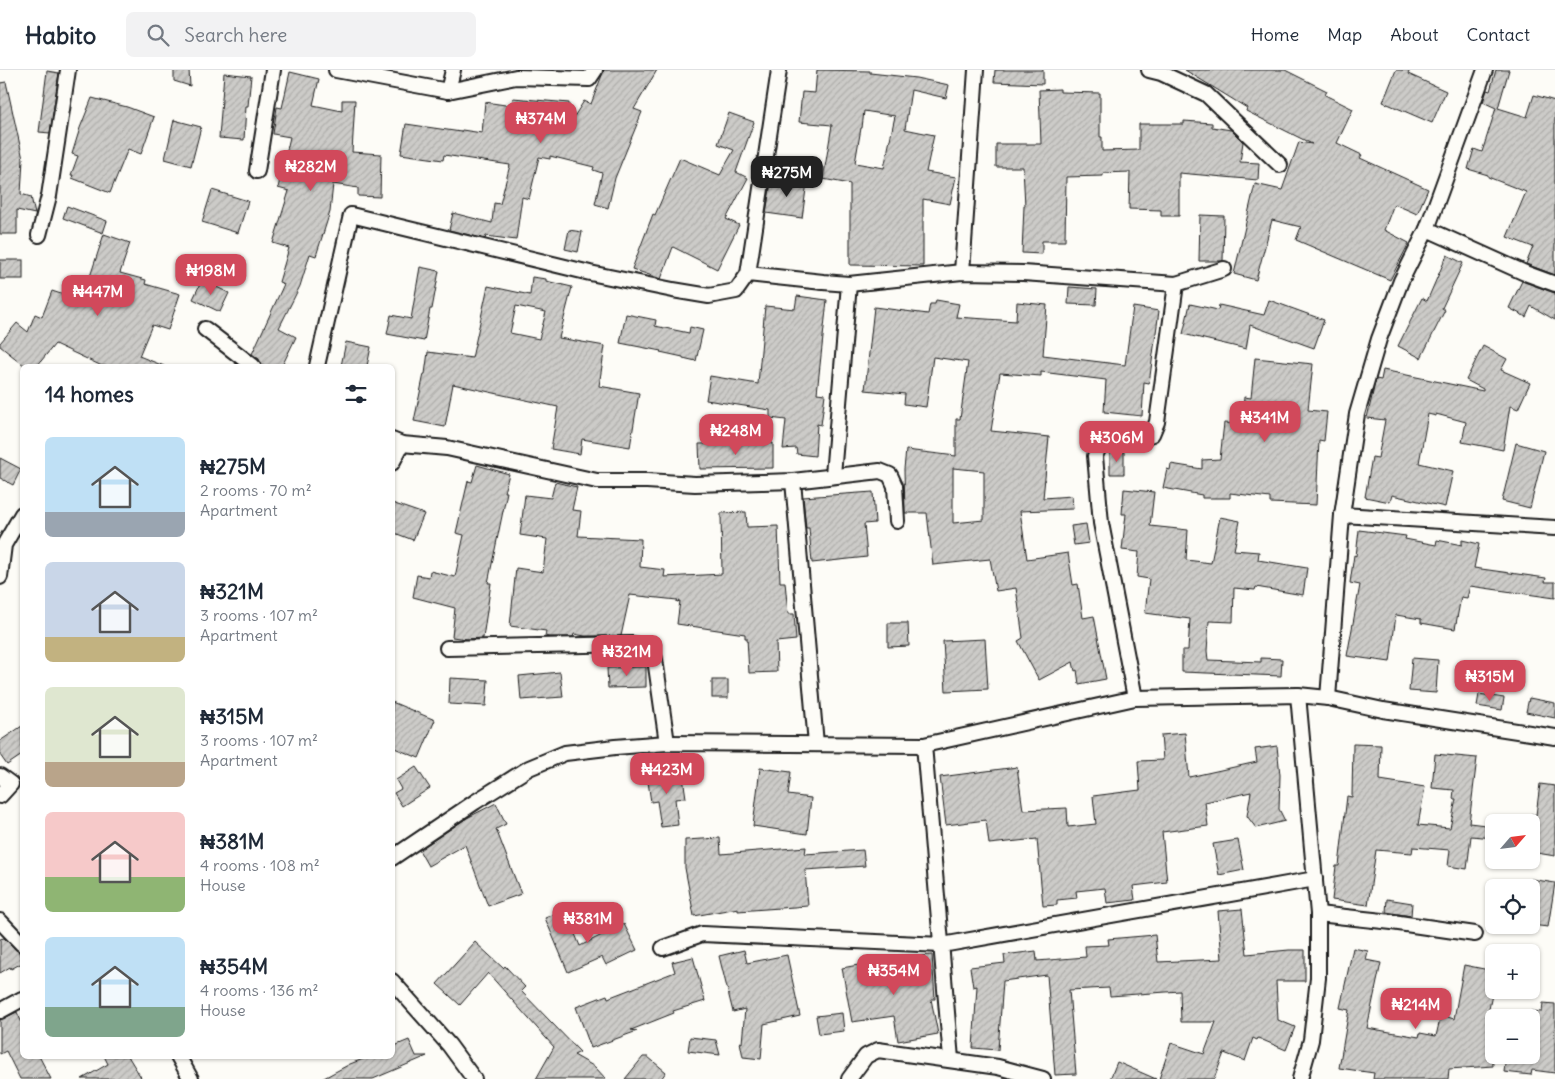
<!DOCTYPE html>
<html lang="en">
<head>
<meta charset="utf-8">
<style>
	body { margin:0; font-family:Delius,sans-serif; background:#f2f2f3; color:#1f2937; height:100vh; display:flex; flex-direction:column; font-size:19px; white-space:nowrap }
	* { box-sizing:border-box; margin:0 }
	p { font-size:16px; color:#747a83 }
	.icon { flex:none; width:28px; height:28px; fill:none; stroke:currentColor; stroke-width:2; stroke-linecap:round; stroke-linejoin:round }
	.map { position:relative; flex:1; overflow:hidden }
	.side { position:absolute; left:20px; top:294px; width:375px; height:695px; display:flex; flex-direction:column; background:#fff; border-radius:8px; box-shadow:0 1px 4px #0004 }
	.side>* { flex:none }
	.needle { width:32px; rotate:62deg }
	.fabs { position:absolute; left:1485px; top:744px; display:grid; gap:10px }
	.fabs a { display:grid; place-items:center; width:55px; height:55px; border-radius:8px; background:#fff; box-shadow:0 1px 4px #0004; font-size:25px }
	.price { position:absolute; translate:-50% -42px; padding:0 11px; border-radius:10px; background:#d1495b; color:#fff; font-size:16px; line-height:32px; filter:drop-shadow(0 1px 2px #0008) }
	.price::after { content:''; position:absolute; left:50%; top:30px; width:15px; height:11px; margin-left:-8px; background:inherit; clip-path:polygon(0 0,100% 0,50% 100%) }
	.price.active { background:#222; color:#fff }
	ul { padding:0; list-style:none }
	li { display:flex; align-items:center; gap:15px; height:125px; padding:0 25px }
	li span { display:grid; place-items:center; flex:none; width:140px; height:100px; border-radius:8px; color:#555 }
	li>.icon { margin-inline-start:auto }
	span .icon { width:60px; height:60px; fill:#fffc; stroke-width:1 }
	li b { font-size:21px }
	h2 { display:flex; justify-content:space-between; align-items:center; height:60px; padding:0 25px; font-size:21px }
	header { display:flex; align-items:center; gap:30px; box-sizing:border-box; height:70px; padding:0 25px; background:#fff; border-bottom:1px solid #e0e1e3 }
	header strong { font-size:24px }
	nav { display:flex; gap:28px; margin-inline-start:auto; font-size:18px }
	.search { width:350px; height:45px; background:#f2f2f3; display:flex; align-items:center; gap:12px; box-sizing:border-box; padding:0 18px; border-radius:8px; color:#747a83; font-size:19px }
	.map>svg:first-child { display:block }
	.building { fill:url(#building-hatch); stroke:#1c1c1c; fill-rule:evenodd }
	.lines { fill:none; stroke-linecap:round; stroke-linejoin:round }
	.street-casing { stroke:#1c1c1c; stroke-width:18 }
	.street { stroke:#fdfcf7; stroke-width:14 }
</style>
</head>
<body>
<header>
<strong>Habito</strong>
<div class="search"><svg class="icon" aria-label="search" viewBox="0 0 24 24"><circle cx="10" cy="10" r="6"/><path d="M15 15l6 6"/></svg>Search here</div>
<nav><a>Home</a><a>Map</a><a>About</a><a>Contact</a></nav>
</header>
<div class="map">
<svg width="1555" height="1009" viewBox="0 0 1555 1009">
	<defs>
		<pattern id="building-hatch" width="6" height="6" patternUnits="userSpaceOnUse" patternTransform="scale(1.25)"><rect width="6" height="6" fill="#cccbc8"/><path d="M-1 1l2-2M0 6l6-6M5 7l2-2" fill="none" stroke="#afaeab"/></pattern>
	</defs>
	<rect width="100%" height="100%" fill="#fdfcf7"/>
	<filter id="ink" filterUnits="userSpaceOnUse"><feTurbulence type="fractalNoise" baseFrequency=".02" numOctaves="2"/><feDisplacementMap in="SourceGraphic" scale="10" xChannelSelector="R" yChannelSelector="G"/><feConvolveMatrix kernelMatrix="1 2 1 2 8 2 1 2 1" color-interpolation-filters="sRGB"/></filter>
	<g filter="url(#ink)">
		<g class="building">
			<polygon points="174,0 189,0 190,16 174,11"/>
			<polygon points="604,0 657,0 634,39 642,42 615,108 608,138 595,134 602,103 593,100 594,97 550,86 550,89 539,87 529,129 522,127 516,170 486,166 485,169 449,160 453,143 492,153 494,133 500,134 510,95 444,85 443,90 401,84 406,54 461,62 462,60 482,63 485,32 512,36 513,28 569,33 568,56 584,31 591,34"/>
			<path d="M817 0 870 1V3L916 8 949 15 946 28 911 20 905 59 934 65 926 102 956 107 950 134 923 129V196L850 195V114L823 109 832 55 799 52 802 22 815 23ZM864 41 895 46 884 98 855 93 861 58H862Z"/>
			<polygon points="995,0 1043,0 1043,14 994,12"/>
			<polygon points="1185,0 1285,0 1327,21 1325,25 1353,39 1337,73 1362,85 1360,88 1428,119 1417,144 1394,134 1384,160 1409,173 1390,210 1296,170 1301,157 1272,150 1256,210 1234,204 1255,114 1282,120 1299,72 1312,74 1246,41 1247,38"/>
			<polygon points="1396,0 1410,0 1408,4 1446,21 1432,53 1383,32"/>
			<polygon points="1496,0 1509,0 1498,38 1527,47 1534,25 1555,31 1555,205 1526,194 1533,177 1507,167 1526,122 1488,107 1488,105 1468,99 1474,79 1482,82 1496,38 1483,32 1487,20 1490,21"/>
			<polygon points="47,1 59,3 50,63 39,62"/>
			<polygon points="290,2 319,9 313,35 342,41 342,30 355,30 352,82 381,84 380,127 358,126 358,118 333,114 330,142 316,186 310,184 300,216 279,258 296,267 282,296 262,296 259,289 252,284 284,214 279,212 289,178 273,173 289,121 278,118 290,67 273,64 277,37 282,38"/>
			<polygon points="224,3 251,6 248,36 246,36 244,70 219,68"/>
			<polygon points="6,12 23,89 21,124 31,127 35,144 17,140 17,164 0,164 0,13"/>
			<polygon points="1060,19 1060,22 1100,23 1100,67 1102,67 1102,81 1139,80 1139,54 1184,54 1184,51 1212,53 1212,57 1231,60 1243,72 1240,92 1259,93 1258,110 1179,103 1179,146 1161,146 1161,140 1129,139 1130,102 1103,103 1103,106 1066,107 1065,171 1042,171 1042,184 1022,183 1024,136 1025,136 1023,97 996,97 996,74 1041,74 1039,20"/>
			<polygon points="92,28 127,37 154,47 141,84 128,79 110,123 72,108 73,105 71,105 78,86 72,84 80,58"/>
			<polygon points="729,43 754,52 736,102 748,108 726,149 739,155 717,199 673,177 661,209 632,199 653,144 655,145 680,88 720,105 734,80 718,74"/>
			<polygon points="174,50 201,57 191,96 165,89"/>
			<polygon points="772,107 807,112 802,148 766,143"/>
			<polygon points="212,120 248,131 238,163 202,152"/>
			<polygon points="67,136 107,151 103,163 63,148"/>
			<polygon points="1200,145 1224,146 1223,191 1199,191"/>
			<polygon points="569,160 582,162 578,182 565,179"/>
			<polygon points="104,164 130,173 120,203 146,210 145,214 180,224 168,260 152,255 139,286 164,296 102,296 55,274 37,296 25,296 0,276 0,273 17,253 28,262 35,244 42,247 52,221 82,231"/>
			<polygon points="1447,185 1463,193 1442,238 1445,240 1421,288 1398,276 1422,228 1427,231"/>
			<rect x="0" y="190" width="23" height="19"/>
			<polygon points="420,197 439,201 432,239 430,239 424,271 387,264 391,245 411,249"/>
			<path d="M532 207 546 209V211L572 217 559 268 605 276 599 316 639 323 630 377 582 369 580 384 551 379 558 337 453 314 445 357 414 351 424 304H425L428 282 472 288 488 216 530 225ZM516 236 546 242 539 269 510 263Z"/>
			<polygon points="202,210 229,223 220,242 193,229"/>
			<polygon points="1522,211 1555,223 1555,250 1531,236 1526,247 1509,238"/>
			<polygon points="1069,217 1097,219 1096,235 1068,234"/>
			<polygon points="797,226 827,230 817,323 825,324 821,355 817,354 815,386 797,384 796,378 783,379 786,350 770,348 770,340 706,330 710,306 758,314 765,236 795,239"/>
			<path d="M936 230 959 234 956 247 1016 251 1017 232 1047 235 1043 285 1125 295 1133 237 1159 241 1149 313 1144 312 1142 346 1104 342 1106 310 1041 302V306L1000 303 991 361 1049 367 1043 428 1072 426 1073 439 1020 441 1027 489 1068 483 1073 515 1078 514 1083 548 1094 546 1106 609 1079 614 1077 600 1075 601 1073 592 1039 610 1018 571 1023 568 1016 518 996 521 990 489 933 495 927 443H905L904 399 906 380 956 386V349H960L968 292 933 287 926 337 904 334 905 324 865 320 874 237 928 244 930 234H935ZM953 398 984 401V450L953 453Z"/>
			<polygon points="1269,230 1324,250 1314,278 1250,255 1246,279 1183,264 1190,234 1218,240 1219,235 1264,245"/>
			<polygon points="626,244 656,250 655,256 689,263 690,257 703,260 696,291 683,288 683,287 660,282 661,281 620,273"/>
			<polygon points="346,272 371,277 367,296 341,296"/>
			<polygon points="1483,276 1507,289 1501,300 1530,313 1518,339 1510,336 1503,380 1462,372 1466,352 1436,344 1436,346 1428,344 1419,393 1453,401 1445,437 1392,425 1390,432 1365,427 1372,387 1378,388 1385,350 1367,348 1376,309 1381,310 1383,300 1483,321 1483,319 1466,310"/>
			<polygon points="1255,288 1313,294 1308,340 1327,342 1324,371 1319,370 1316,435 1270,433 1270,428 1230,423 1230,428 1202,428 1202,425 1163,418 1167,399 1170,400 1171,394 1202,399 1202,390 1220,389 1224,353 1242,354 1244,327 1251,328"/>
			<polygon points="773,373 773,398 700,399 699,374"/>
			<polygon points="1516,373 1544,381 1530,438 1502,431"/>
			<polygon points="1110,381 1124,382 1124,404 1110,404"/>
			<polygon points="0,388 21,399 13,415 0,408"/>
			<polygon points="477,395 509,404 504,422 507,422 488,513 491,513 483,568 467,569 452,567 455,538 413,527 417,505 429,507 430,501 455,507 464,465 456,463 468,411 472,412"/>
			<polygon points="555,412 577,417 572,440 581,441 578,466 641,469 640,497 665,500 664,507 722,504 721,443 746,442 747,457 778,456 780,512 785,512 788,544 794,544 796,570 776,572 777,602 749,603 747,568 745,568 745,564 677,554 680,531 677,532 677,530 630,525 621,566 585,566 574,564 573,567 549,567 545,566 546,561 510,556 516,498 543,502 547,469 520,465 525,425 551,428"/>
			<polygon points="1124,419 1154,422 1150,456 1188,460 1186,490 1211,493 1220,447 1240,451 1234,480 1259,482 1258,490 1307,498 1303,525 1256,517 1255,520 1234,518 1233,552 1209,551 1207,581 1208,590 1261,592 1261,588 1282,589 1281,606 1182,602 1182,580 1188,580 1190,549 1145,543 1149,509 1137,507 1139,482 1122,480 1126,444 1122,444"/>
			<polygon points="873,422 875,453 864,454 867,487 812,493 809,458 806,458 803,427"/>
			<polygon points="392,433 424,444 413,470 392,462"/>
			<polygon points="1086,454 1089,473 1074,475 1071,456"/>
			<polygon points="1359,460 1406,466 1405,469 1436,475 1437,470 1462,475 1462,470 1479,474 1474,498 1546,508 1545,512 1555,512 1555,528 1470,516 1467,528 1461,527 1455,559 1421,553 1421,549 1396,545 1390,592 1347,586 1360,515 1350,513 1354,485 1356,486"/>
			<polygon points="888,553 908,553 909,576 888,577"/>
			<polygon points="985,569 988,619 946,621 943,571"/>
			<polygon points="1412,588 1438,590 1436,623 1409,621"/>
			<polygon points="646,597 646,617 608,618 607,598"/>
			<polygon points="560,602 563,627 521,630 519,606"/>
			<polygon points="450,608 488,610 486,636 449,634"/>
			<rect x="712" y="610" width="16" height="18"/>
			<polygon points="1479,624 1504,628 1502,640 1477,636"/>
			<polygon points="1529,628 1555,633 1555,648 1526,642"/>
			<polygon points="392,632 435,650 419,688 392,677"/>
			<polygon points="22,656 22,685 7,695 0,685 0,671"/>
			<polygon points="1185,663 1189,707 1257,692 1255,679 1277,676 1280,705 1279,739 1285,751 1256,758 1247,746 1251,722 1205,732 1208,756 1162,762 1167,812 1133,816 1135,830 1107,833 1105,818 1076,821 1077,828 1057,830 1057,835 1043,836 1037,769 989,774 986,750 946,755 940,707 1017,697 1023,740 1067,738 1068,757 1096,754 1093,726 1140,720 1138,691 1163,690 1161,665"/>
			<polygon points="1353,674 1381,675 1380,710 1425,717 1418,755 1450,758 1456,729 1453,729 1454,720 1432,718 1435,684 1477,688 1469,753 1494,756 1494,768 1471,766 1467,799 1448,796 1450,780 1413,777 1412,783 1376,780 1368,835 1332,830 1336,796 1339,796 1347,726 1352,727"/>
			<polygon points="416,697 430,718 402,736 394,723 401,719 396,710"/>
			<polygon points="760,698 791,702 788,725 811,728 807,764 753,756"/>
			<polygon points="682,700 686,728 675,729 678,755 661,757 657,731 651,732 647,705"/>
			<polygon points="1540,714 1555,716 1555,786 1531,782 1533,757 1531,756 1531,744 1536,745"/>
			<polygon points="496,733 506,754 496,759 521,824 488,836 465,775 428,796 419,780 467,748"/>
			<polygon points="720,768 721,784 806,777 805,784 863,780 865,796 805,800 808,836 738,841 738,838 694,846 685,798 685,770"/>
			<polygon points="1238,770 1244,800 1219,805 1213,774"/>
			<polygon points="1531,809 1555,813 1548,857 1531,855"/>
			<polygon points="1387,829 1412,833 1411,846 1386,842"/>
			<polygon points="1242,839 1247,884 1289,880 1305,880 1305,911 1276,911 1278,950 1295,957 1286,980 1258,968 1257,970 1253,968 1245,991 1224,983 1214,1009 1159,1009 1171,973 1204,984 1216,952 1181,952 1180,921 1110,926 1109,918 1069,920 1076,1004 1055,1005 1047,905 1003,911 998,980 973,978 977,916 973,917 970,897 1005,893 1004,885 1036,881 1037,891 1086,887 1085,876 1109,875 1108,869 1155,865 1158,892 1222,889 1218,841"/>
			<polygon points="565,840 580,876 624,854 637,880 606,895 602,887 568,902 545,848"/>
			<polygon points="4,868 19,882 22,893 11,899 10,897 0,903 0,869"/>
			<polygon points="475,872 503,898 505,896 525,917 521,921 580,982 574,985 595,997 606,1009 536,1009 554,977 488,903 460,935 437,914"/>
			<polygon points="1353,878 1368,881 1366,890 1381,893 1367,958 1419,967 1420,963 1436,966 1441,945 1454,949 1464,895 1494,901 1494,915 1489,939 1493,996 1449,999 1448,1009 1373,1009 1374,1003 1339,998 1349,940 1340,938"/>
			<polygon points="744,880 747,893 787,885 800,946 764,954 761,989 743,987 740,972 742,973 745,939 733,942 719,886"/>
			<polygon points="932,885 935,929 931,929 938,964 898,971 894,946 852,952 842,898 869,893 870,901 918,893 918,886"/>
			<polygon points="693,887 705,931 673,941 674,943 631,960 637,961 591,978 576,937 607,925 608,928 675,902 672,892"/>
			<polygon points="1543,933 1555,934 1555,1003 1532,1000 1531,1005 1504,1002 1506,985 1531,985 1531,941 1542,942"/>
			<polygon points="17,942 22,953 22,986 39,986 51,1009 20,1009 6,981 0,984 0,950"/>
			<polygon points="842,943 844,961 819,964 816,946"/>
			<polygon points="690,967 716,970 720,985 688,981"/>
			<polygon points="409,970 416,986 427,986 373,1009 322,1009 350,994 371,986 392,986 392,977"/>
			<polygon points="104,986 128,986 142,1009 82,1009 108,994"/>
			<polygon points="643,987 648,987 666,1002 661,1009 625,1009"/>
			<polygon points="1117,992 1156,1009 1110,1009"/>
		</g>
		<g class="lines">
			<defs>
				<g id="street">
					<polyline points="336,0 448,21 516,7 589,9 595,0"/>
					<polyline points="1149,0 1161,3 1206,24 1280,95"/>
					<polyline points="448,21 453,0"/>
					<polyline points="257,101 273,0"/>
					<polyline points="1427,159 1525,203 1555,214"/>
					<polyline points="39,165 49,126 68,0"/>
					<polyline points="962,202 976,0"/>
					<polyline points="748,204 823,212 849,214 962,202 1023,203 1176,214 1224,199"/>
					<polyline points="205,259 253,296"/>
					<polyline points="317,296 351,145 590,203 673,220 709,226 736,221 748,204 779,0"/>
					<polyline points="392,370 402,374 447,378 597,411 647,411 695,414 793,411 880,401 890,405 895,416 897,451"/>
					<polyline points="392,393 402,374"/>
					<polyline points="833,405 849,214"/>
					<polyline points="793,411 816,674"/>
					<polyline points="1342,445 1555,458"/>
					<polyline points="0,507 4,475 22,444"/>
					<polyline points="447,578 633,574 648,577 655,589 667,673"/>
					<polyline points="1298,625 1318,844 1318,908 1311,970 1300,1009"/>
					<polyline points="1135,628 1101,453 1095,386 1100,375 1109,369 1137,369 1152,364 1157,352 1176,214"/>
					<polyline points="1328,628 1342,445 1357,344 1379,269 1401,211 1427,159 1485,0"/>
					<polyline points="924,675 951,989"/>
					<polyline points="0,706 11,714 0,726"/>
					<polyline points="392,788 475,732 529,698 565,683 615,677 667,673 924,675 1135,628 1298,625 1328,628 1383,640 1555,667"/>
					<polyline points="1318,844 1392,852 1475,864"/>
					<polyline points="0,851 22,874"/>
					<polyline points="663,878 702,864 942,875 1315,809"/>
					<polyline points="392,911 449,975 474,1009"/>
					<polyline points="0,941 22,929"/>
					<polyline points="178,986 191,1009"/>
					<polyline points="849,1009 866,986 878,980 998,997 1043,1009"/>
				</g>
			</defs>
			<use href="#street" class="street-casing"/>
			<use href="#street" class="street"/>
		</g>
	</g>
</svg>
<div class="fabs">
<a><svg class="needle" viewBox="-14 -14 28 28"><path d="M0-13l5 13h-10z" fill="#e53935"/><path d="M0 13l5-13h-10z" fill="#747a83"/></svg></a>
<a><svg class="icon" aria-label="locate" viewBox="0 0 24 24"><circle cx="12" cy="12" r="6"/><path d="M12 2v4M12 18v4M2 12h4M18 12h4"/></svg></a>
<a>+</a>
<a>−</a>
</div>
<b class="price" style="left:541px;top:74px">₦374M</b>
<b class="price" style="left:311px;top:122px">₦282M</b>
<b class="price active" style="left:787px;top:128px">₦275M</b>
<b class="price" style="left:211px;top:226px">₦198M</b>
<b class="price" style="left:98px;top:247px">₦447M</b>
<b class="price" style="left:1265px;top:373px">₦341M</b>
<b class="price" style="left:736px;top:386px">₦248M</b>
<b class="price" style="left:1117px;top:393px">₦306M</b>
<b class="price" style="left:627px;top:607px">₦321M</b>
<b class="price" style="left:1490px;top:632px">₦315M</b>
<b class="price" style="left:667px;top:725px">₦423M</b>
<b class="price" style="left:588px;top:874px">₦381M</b>
<b class="price" style="left:894px;top:926px">₦354M</b>
<b class="price" style="left:1416px;top:960px">₦214M</b>
<section class="side">
<h2>14 homes<svg class="icon" aria-label="filters" viewBox="0 0 24 24"><path d="M4 7h16M4 17h16"/><circle cx="9" cy="7" r="2"/><circle cx="15" cy="17" r="2"/></svg></h2>
<ul>
<li><span style="background:linear-gradient(#bfe0f5 75%,#9aa5b1 0)"><svg class="icon" aria-label="home" viewBox="0 0 24 24"><path d="M3 11l9-7 9 7M6 9v11h12V9"/></svg></span><div><b>₦275M</b><p>2 rooms · 70 m²</p><p>Apartment</p></div></li>
<li><span style="background:linear-gradient(#c9d6e8 75%,#c2b280 0)"><svg class="icon" aria-label="home" viewBox="0 0 24 24"><path d="M3 11l9-7 9 7M6 9v11h12V9"/></svg></span><div><b>₦321M</b><p>3 rooms · 107 m²</p><p>Apartment</p></div></li>
<li><span style="background:linear-gradient(#dfe7d0 75%,#b9a48a 0)"><svg class="icon" aria-label="home" viewBox="0 0 24 24"><path d="M3 11l9-7 9 7M6 9v11h12V9"/></svg></span><div><b>₦315M</b><p>3 rooms · 107 m²</p><p>Apartment</p></div></li>
<li><span style="background:linear-gradient(#f6c9c9 65%,#8fb573 0)"><svg class="icon" aria-label="home" viewBox="0 0 24 24"><path d="M3 11l9-7 9 7M6 9v11h12V9"/></svg></span><div><b>₦381M</b><p>4 rooms · 108 m²</p><p>House</p></div></li>
<li><span style="background:linear-gradient(#bfe0f5 70%,#7fa58c 0)"><svg class="icon" aria-label="home" viewBox="0 0 24 24"><path d="M3 11l9-7 9 7M6 9v11h12V9"/></svg></span><div><b>₦354M</b><p>4 rooms · 136 m²</p><p>House</p></div></li>
</ul>
</section>
</div>
</body>
</html>
